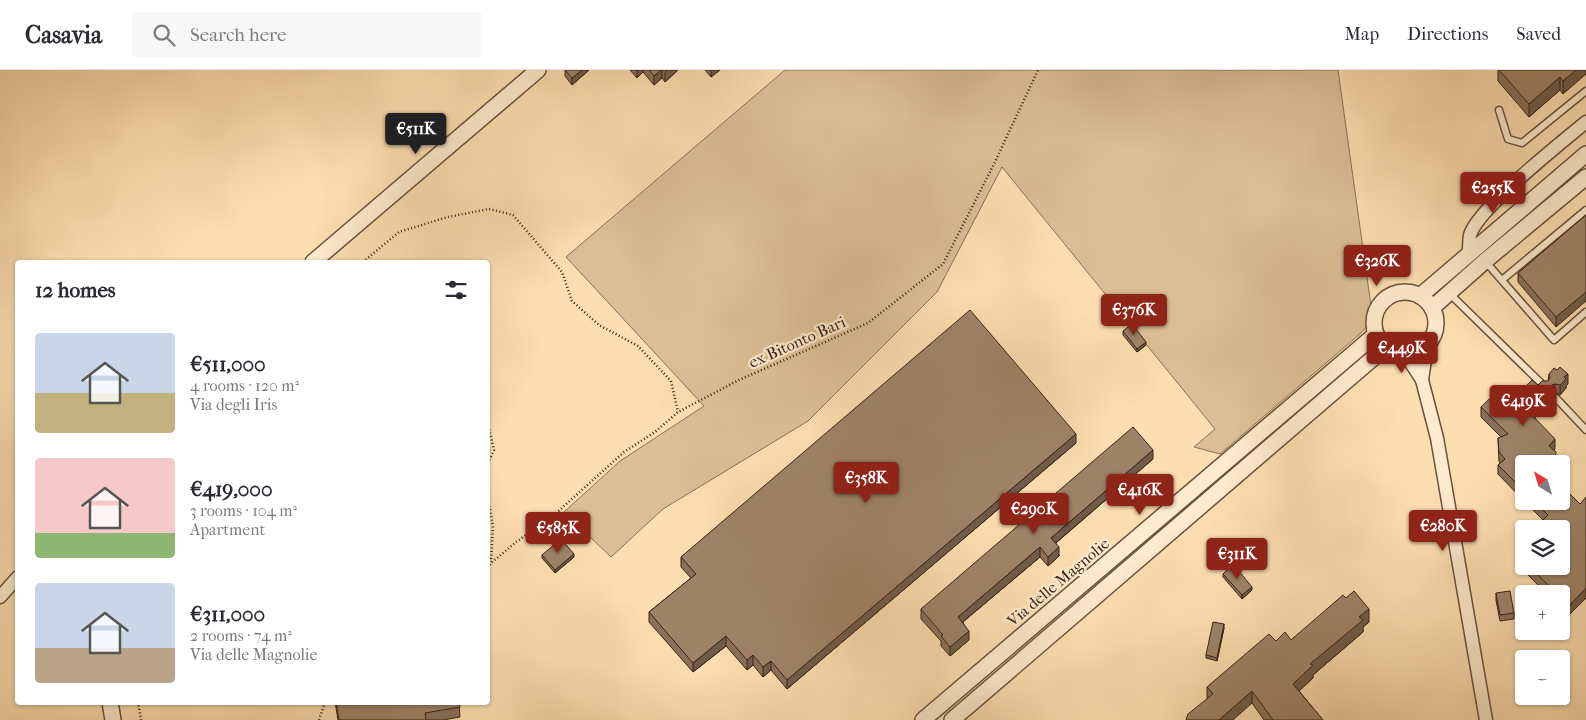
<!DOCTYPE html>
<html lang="en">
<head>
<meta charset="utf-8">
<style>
	body { margin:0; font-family:"IM FELL French Canon",serif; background:#f7f7f7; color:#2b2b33; height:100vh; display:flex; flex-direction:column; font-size:19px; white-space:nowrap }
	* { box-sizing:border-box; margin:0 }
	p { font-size:16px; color:#7c7c81 }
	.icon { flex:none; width:28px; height:28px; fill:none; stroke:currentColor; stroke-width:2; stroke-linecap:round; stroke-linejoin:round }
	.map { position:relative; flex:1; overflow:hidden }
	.details { position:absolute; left:15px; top:190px; width:475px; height:445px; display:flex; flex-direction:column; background:#fff; border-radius:5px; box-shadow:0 1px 4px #0004 }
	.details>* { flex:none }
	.needle { width:32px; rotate:322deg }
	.fabs { position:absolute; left:1515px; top:385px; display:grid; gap:10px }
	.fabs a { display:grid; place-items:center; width:55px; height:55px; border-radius:5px; background:#fff; box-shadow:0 1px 4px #0004; font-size:25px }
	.price { position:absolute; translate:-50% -42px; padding:0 11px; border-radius:5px; background:#8f2418; color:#fff; font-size:16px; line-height:32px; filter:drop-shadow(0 1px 2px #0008) }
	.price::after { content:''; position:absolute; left:50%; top:30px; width:15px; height:11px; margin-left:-8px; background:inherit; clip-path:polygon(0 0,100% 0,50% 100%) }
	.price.active { background:#222; color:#fff }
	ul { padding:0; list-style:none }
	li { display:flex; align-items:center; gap:15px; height:125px; padding:0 20px }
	li span { display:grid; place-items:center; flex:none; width:140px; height:100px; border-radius:5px; color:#555 }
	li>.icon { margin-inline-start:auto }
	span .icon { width:60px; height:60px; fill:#fffc; stroke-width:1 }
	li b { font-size:21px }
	h2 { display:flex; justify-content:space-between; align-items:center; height:60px; padding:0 20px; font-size:21px }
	header { display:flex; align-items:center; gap:30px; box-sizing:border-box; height:70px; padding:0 25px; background:#fff; border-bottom:1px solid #e1e1e2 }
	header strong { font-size:24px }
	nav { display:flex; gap:28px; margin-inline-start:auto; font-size:18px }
	.search { width:350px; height:45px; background:#f7f7f7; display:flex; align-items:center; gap:12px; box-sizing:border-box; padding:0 18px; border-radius:5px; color:#7c7c81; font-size:19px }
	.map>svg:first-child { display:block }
	.green { fill:#dcbe96; stroke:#8b7056 }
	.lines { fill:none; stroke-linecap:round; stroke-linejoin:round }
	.service-casing { stroke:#6b503d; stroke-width:9 }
	.minor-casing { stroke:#6b503d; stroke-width:15 }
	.tertiary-casing { stroke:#6b503d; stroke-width:18 }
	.path { stroke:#3a2117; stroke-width:2.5; stroke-dasharray:1 2.5; stroke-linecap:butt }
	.service { stroke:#feeacc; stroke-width:6 }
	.minor { stroke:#feeacc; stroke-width:12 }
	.tertiary { stroke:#feeacc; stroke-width:15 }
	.wall { fill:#897159; stroke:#3a2117 }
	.shaded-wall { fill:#6f5c48; stroke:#3a2117 }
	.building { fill:#9f8367; stroke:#3a2117 }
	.labels { text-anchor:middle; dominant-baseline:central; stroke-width:4.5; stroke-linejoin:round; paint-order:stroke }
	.street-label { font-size:16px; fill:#3a2117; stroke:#feeacc }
</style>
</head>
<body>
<header>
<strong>Casavia</strong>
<div class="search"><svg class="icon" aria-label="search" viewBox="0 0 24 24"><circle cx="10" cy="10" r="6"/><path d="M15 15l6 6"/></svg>Search here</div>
<nav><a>Map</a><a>Directions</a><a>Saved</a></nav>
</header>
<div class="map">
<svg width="1586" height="650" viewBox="0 0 1586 650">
	<rect width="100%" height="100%" fill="#fddeb0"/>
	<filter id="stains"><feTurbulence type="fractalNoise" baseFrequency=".004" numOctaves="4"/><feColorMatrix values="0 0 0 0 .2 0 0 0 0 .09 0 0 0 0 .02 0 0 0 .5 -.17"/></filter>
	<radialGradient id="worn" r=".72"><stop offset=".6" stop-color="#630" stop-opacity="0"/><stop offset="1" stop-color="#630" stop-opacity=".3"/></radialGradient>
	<polygon class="green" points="785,0 1338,0 1371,236 1368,255 1361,263 1220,384 1194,377 1215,359 1002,97 937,222 808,351 663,439 611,487 564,442 620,391 704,336 566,187"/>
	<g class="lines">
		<defs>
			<g id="service">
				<polyline points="1499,40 1508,69 1522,73 1586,21"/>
				<polyline points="1485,191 1554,270 1586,242"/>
				<polyline points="1502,210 1586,140"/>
				<polyline points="1450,224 1545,317"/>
				<polyline points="1556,328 1586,360"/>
			</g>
			<g id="minor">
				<path d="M1469 185C1469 178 1469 171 1470 165 1478 138 1562 72 1586 52"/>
				<polyline points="1405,284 1422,310 1437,368 1486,650"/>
				<polyline points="1422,310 1427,276"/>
				<polyline points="0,527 18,507"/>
			</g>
			<g id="tertiary">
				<polyline points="313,192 538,0"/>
				<circle cx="1405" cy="253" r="31"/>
				<polyline points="1420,226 1586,84"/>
				<polyline points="1432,238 1485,191 1586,107"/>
				<polyline points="110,632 113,650"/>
				<polyline points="923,650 1376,264"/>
				<polyline points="952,650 1386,277"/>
			</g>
		</defs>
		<use href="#service" class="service-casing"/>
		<use href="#minor" class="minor-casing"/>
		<use href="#tertiary" class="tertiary-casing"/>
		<g class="path">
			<polyline points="363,192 399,162 448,147 489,139 513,145 562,202 572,231 599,255 638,276 671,311 678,342"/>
			<polyline points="488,356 489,358 494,380 488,393"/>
			<polyline points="488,429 493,456 491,492"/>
			<polyline points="488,498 491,493 516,472 553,446 624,382 655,362 678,342 739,310 868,253 943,194 994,94 1038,0"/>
			<polyline points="138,632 141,650"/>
			<polyline points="319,650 325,632"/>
		</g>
		<use href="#service" class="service"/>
		<use href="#minor" class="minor"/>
		<use href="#tertiary" class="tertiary"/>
	</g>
	<g class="wall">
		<polygon points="565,0 589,0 572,15 565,6"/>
		<polygon points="630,0 678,0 665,12 662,8 654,15 643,2 637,8"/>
		<polygon points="705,0 720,0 711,7"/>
		<polygon points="1498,0 1586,0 1563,24 1560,20 1529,47 1498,11"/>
		<polygon points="1586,145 1556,257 1518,212 1518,203"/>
		<polygon points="1123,261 1146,275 1137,282 1123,265"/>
		<polygon points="1549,304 1568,314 1566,316 1566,318 1560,325 1555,323 1553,325 1553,332 1547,338 1546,336 1534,348 1555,379 1524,394 1524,431 1498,404 1498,395 1500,393 1499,391 1498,368 1501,367 1481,347 1481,337 1515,328 1538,315 1548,311"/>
		<polygon points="1076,373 787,619 771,600 763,607 753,595 747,600 726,576 693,602 649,552 649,542 691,508 681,497 681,487"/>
		<polygon points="1153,389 1056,473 1059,486 1048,496 1040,487 963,552 969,570 950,586 941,576 941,571 921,549 921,539"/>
		<polygon points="1524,431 1561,431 1580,434 1569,545 1561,538 1561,524 1547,524 1518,495 1518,485 1520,483 1520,473 1524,469 1524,496 1561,496 1543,450"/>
		<polygon points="542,485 574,487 555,503 542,488"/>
		<polygon points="1223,504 1252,520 1242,529 1223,507"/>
		<polygon points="1496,523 1514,543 1514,549 1500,551 1496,530"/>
		<polygon points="1346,528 1369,552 1363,557 1363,562 1313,605 1313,608 1299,621 1323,650 1264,650 1252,633 1207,629 1207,617 1276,571 1291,570"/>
		<polygon points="1224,558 1217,591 1206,588 1206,585"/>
		<polygon points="335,632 459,632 460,647 443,650 338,650"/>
	</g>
	<g class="shaded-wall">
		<polygon points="582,0 589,0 572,15 572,8"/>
		<polygon points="637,0 643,0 643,2 637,8"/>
		<polygon points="661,0 662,0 662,8 654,15 654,6"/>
		<polygon points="667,0 678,0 665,12 665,2"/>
		<polygon points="711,0 720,0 711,7"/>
		<polygon points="1576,0 1586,0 1586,4 1563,24 1563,11"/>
		<polygon points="1560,7 1560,20 1529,47 1529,34"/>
		<polygon points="1586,222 1586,231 1556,257 1556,247"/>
		<polygon points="1146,272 1146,275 1137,282 1137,279"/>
		<polygon points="1568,304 1568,314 1566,316 1566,318 1560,325 1560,315 1564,307"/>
		<polygon points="1555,314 1555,323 1553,325 1553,332 1547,338 1547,328 1552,315"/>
		<polygon points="1546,327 1546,336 1530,353 1530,343"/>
		<polygon points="1076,364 1076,373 787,619 787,610"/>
		<polygon points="1555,369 1555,379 1549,385 1549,376"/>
		<polygon points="1153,380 1153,389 1051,477 1051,468"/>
		<polygon points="1040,477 1040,487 958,556 958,547"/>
		<polygon points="1059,477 1059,486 1048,496 1048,487"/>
		<polygon points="574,484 574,487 555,503 555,500"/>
		<polygon points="1252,517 1252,520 1242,529 1242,525"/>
		<polygon points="1586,518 1586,528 1569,545 1569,536"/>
		<polygon points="1369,539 1369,552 1363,557 1363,562 1313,605 1313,608 1293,626 1293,614 1310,594 1359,547"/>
		<polygon points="1224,554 1224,558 1217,591 1217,588"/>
		<polygon points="969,561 969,570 950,586 950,577"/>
		<polygon points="726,566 726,576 693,602 693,593"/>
		<polygon points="753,585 753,595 747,600 747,590"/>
		<polygon points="771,591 771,600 763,607 763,597"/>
		<polygon points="1252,621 1252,633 1233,650 1219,650"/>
	</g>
	<g class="building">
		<polygon points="565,0 582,0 572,8"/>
		<polygon points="649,0 661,0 654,6"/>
		<polygon points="1499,0 1576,0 1563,11 1560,7 1529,34"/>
		<polygon points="1586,145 1586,222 1556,247 1518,203"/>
		<polygon points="970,240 1076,364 787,610 771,591 763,597 753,585 747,590 726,566 693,593 649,542 696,504 681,487"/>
		<polygon points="1132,254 1146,272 1137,279 1123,261"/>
		<polygon points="1560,297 1568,304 1564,307 1566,309 1560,315 1555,314 1552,315 1551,319 1553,322 1547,328 1546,327 1530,343 1555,369 1549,376 1556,382 1555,394 1524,394 1524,421 1498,395 1505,389 1499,382 1498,368 1508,364 1481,337 1503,316 1515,328 1532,310 1538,315 1542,311 1548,311 1550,308 1549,304 1554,298 1557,300"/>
		<polygon points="1133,357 1153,380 1051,468 1059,477 1048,487 1040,477 958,547 969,561 950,577 941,566 943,565 921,539"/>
		<polygon points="1561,415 1580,434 1586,427 1586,518 1569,536 1561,528 1561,524 1557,524 1529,496 1561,496 1561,459 1534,459 1548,445 1534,431 1561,431"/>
		<polygon points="561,469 574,484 555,500 542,485"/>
		<polygon points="1524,469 1524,477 1520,473"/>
		<polygon points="1524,480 1524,491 1518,485"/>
		<polygon points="1233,494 1252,517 1242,525 1223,504"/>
		<polygon points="1354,521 1369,539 1359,547 1363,550 1310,594 1313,595 1293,614 1323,650 1273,650 1252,621 1219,650 1186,650 1188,644 1213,624 1207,617 1269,564 1276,571 1285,562 1291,570 1343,525 1346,528"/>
		<polygon points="1510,521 1514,543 1500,545 1496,523"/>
		<polygon points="1213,552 1224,554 1217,588 1206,585"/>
		<polygon points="336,632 459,632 460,637 425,643 426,650 339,650"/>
	</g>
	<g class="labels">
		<g class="street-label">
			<text transform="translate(797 272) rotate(-24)">ex Bitonto Bari</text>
			<text transform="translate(1058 512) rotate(-40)">Via delle Magnolie</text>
		</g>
	</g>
	<rect width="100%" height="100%" filter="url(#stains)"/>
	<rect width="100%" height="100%" fill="url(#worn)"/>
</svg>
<div class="fabs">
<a><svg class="needle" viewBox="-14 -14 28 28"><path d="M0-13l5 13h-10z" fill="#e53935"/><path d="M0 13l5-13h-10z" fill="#7c7c81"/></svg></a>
<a><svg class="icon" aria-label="layers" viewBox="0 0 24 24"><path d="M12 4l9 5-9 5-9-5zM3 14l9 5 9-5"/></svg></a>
<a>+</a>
<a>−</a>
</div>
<b class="price active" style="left:416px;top:85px">€511K</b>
<b class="price" style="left:1493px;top:144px">€255K</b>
<b class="price" style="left:1377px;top:217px">€326K</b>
<b class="price" style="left:1134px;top:266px">€376K</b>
<b class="price" style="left:1402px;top:304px">€449K</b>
<b class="price" style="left:1523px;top:357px">€419K</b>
<b class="price" style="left:866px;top:434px">€358K</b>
<b class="price" style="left:1140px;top:446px">€416K</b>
<b class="price" style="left:1034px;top:465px">€290K</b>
<b class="price" style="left:1443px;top:482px">€280K</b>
<b class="price" style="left:558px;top:484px">€585K</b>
<b class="price" style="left:1237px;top:510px">€311K</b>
<section class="details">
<h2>12 homes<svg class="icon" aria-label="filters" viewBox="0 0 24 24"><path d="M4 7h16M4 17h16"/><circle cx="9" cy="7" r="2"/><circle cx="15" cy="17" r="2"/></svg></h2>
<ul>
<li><span style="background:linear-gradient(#c9d6e8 60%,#c2b280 0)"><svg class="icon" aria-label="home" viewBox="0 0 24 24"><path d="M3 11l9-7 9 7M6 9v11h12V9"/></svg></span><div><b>€511,000</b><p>4 rooms · 120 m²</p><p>Via degli Iris</p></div></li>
<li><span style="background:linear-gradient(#f6c9c9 75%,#8fb573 0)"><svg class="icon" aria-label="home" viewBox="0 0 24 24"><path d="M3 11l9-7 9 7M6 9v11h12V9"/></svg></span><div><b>€419,000</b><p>3 rooms · 104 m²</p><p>Apartment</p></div></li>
<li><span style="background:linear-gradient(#c9d6e8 65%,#b9a48a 0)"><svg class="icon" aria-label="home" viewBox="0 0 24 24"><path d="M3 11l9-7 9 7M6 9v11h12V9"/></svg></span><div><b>€311,000</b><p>2 rooms · 74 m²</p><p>Via delle Magnolie</p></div></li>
</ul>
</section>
</div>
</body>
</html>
